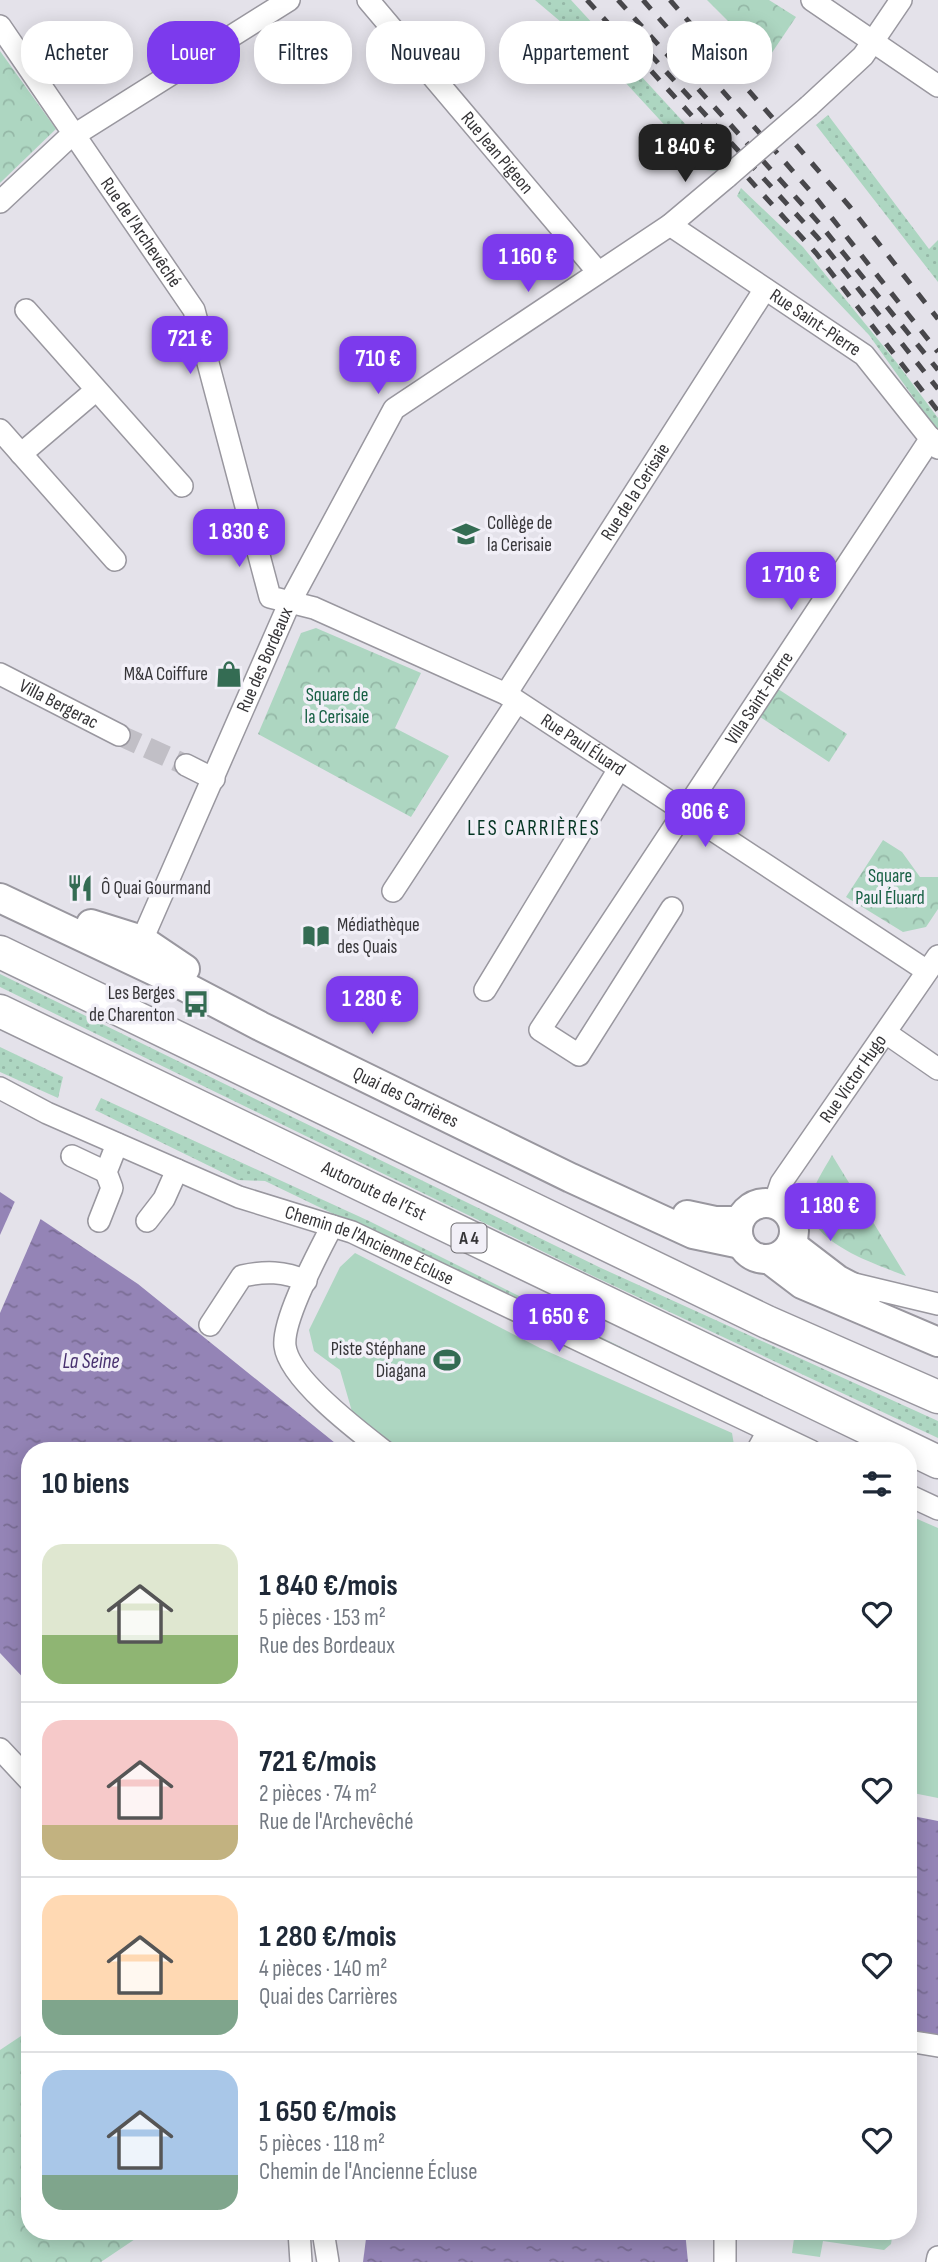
<!DOCTYPE html>
<html lang="fr">
<head>
<meta charset="utf-8">
<style>
	body { margin:0; font-family:"Sofia Sans Condensed",sans-serif; background:#f6f6f7; color:#1f2937; height:100vh; display:flex; flex-direction:column; font-size:26px; white-space:nowrap }
	* { box-sizing:border-box; margin:0 }
	p { font-size:23px; color:#747a83 }
	.icon { flex:none; width:38px; height:38px; fill:none; stroke:currentColor; stroke-width:2; stroke-linecap:round; stroke-linejoin:round }
	.map { position:relative; flex:1; overflow:hidden }
	.sheet { position:absolute; left:21px; top:1442px; width:896px; height:798px; display:flex; flex-direction:column; background:#fff; border-radius:28px; box-shadow:0 4px 18px #0003 }
	.sheet>* { flex:none }
	.guide { position:absolute; left:21px; top:21px; width:896px; height:63px; display:flex; gap:14px }
	.price { position:absolute; translate:-50% -60px; padding:0 16px; border-radius:14px; background:#7c3aed; color:#fff; font-size:23px; line-height:46px; filter:drop-shadow(0 2px 4px #0008) }
	.price::after { content:''; position:absolute; left:50%; top:42px; width:21px; height:16px; margin-left:-10px; background:inherit; clip-path:polygon(0 0,100% 0,50% 100%) }
	.price.on { background:#222; color:#fff }
	ul { padding:0; list-style:none }
	li { display:flex; align-items:center; gap:21px; height:175px; padding:0 21px }
	li+li { border-top:2px solid #e0e1e3 }
	li span { display:grid; place-items:center; flex:none; width:196px; height:140px; border-radius:21px; color:#555 }
	li>.icon { margin-inline-start:auto }
	span .icon { width:84px; height:84px; fill:#fffc; stroke-width:1 }
	li b { font-size:30px }
	h2 { display:flex; justify-content:space-between; align-items:center; height:84px; padding:0 21px; font-size:30px }
	.pill { padding:0 24px; border-radius:28px; background:#fff; box-shadow:0 4px 18px #0003; font-size:24px; line-height:63px }
	.pill.on { background:#7c3aed; color:#fff }
	.map>svg:first-child { display:block }
	.grass { fill:url(#grass-dots) }
	.park { fill:url(#park-crowns) }
	.garden { fill:#add6c1 }
	.water { fill:url(#water-ripples) }
	.pier { fill:#e4e2ea }
	.lines { fill:none; stroke-linecap:round; stroke-linejoin:round }
	.minor-tunnel { stroke:#c1bfc6; stroke-width:21; stroke-dasharray:21 10; stroke-linecap:butt }
	.minor-casing { stroke:#99979f; stroke-width:24 }
	.major-casing { stroke:#99979f; stroke-width:32 }
	.highway-casing { stroke:#99979f; stroke-width:35 }
	.minor { stroke:#fff; stroke-width:21 }
	.major { stroke:#fff; stroke-width:28 }
	.highway { stroke:#fff; stroke-width:32 }
	.rail { stroke:#48474b; stroke-width:5; stroke-dasharray:12 12; stroke-linecap:butt }
	.minor-bridge-casing { stroke:#99979f; stroke-width:24; stroke-linecap:butt }
	.minor-bridge { stroke:#fff; stroke-width:21 }
	.labels { text-anchor:middle; dominant-baseline:central; stroke-width:7; stroke-linejoin:round; paint-order:stroke }
	.shield { fill:#f1eff7; stroke:#6e6d71; stroke-width:2 }
	.shield-label { font-size:18px; font-weight:bold; fill:#363538 }
	.street-label { font-size:19px; fill:#363538; stroke:#f1eff7 }
	.poi-label { font-size:19px; fill:#363538; stroke:#f1eff7; text-anchor:start }
	.park-label { font-size:19px; fill:#165f43; stroke:#f1eff7 }
	.neighbourhood-label { font-size:21px; letter-spacing:2px; fill:#043523; stroke:#f1eff7 }
	.water-label { font-size:21px; font-style:italic; fill:#48316f; stroke:#f1eff7 }
</style>
</head>
<body>
<div class="map">
<svg width="938" height="2262" viewBox="0 0 938 2262">
	<defs>
		<pattern id="grass-dots" width="8" height="8" patternUnits="userSpaceOnUse" patternTransform="scale(1.75)"><rect width="8" height="8" fill="#add6c1"/><path d="M2 2h.1M6 6h.1" fill="none" stroke="#95b8a7" stroke-width="1.8" stroke-linecap="round"/></pattern>
		<pattern id="park-crowns" width="20" height="18" patternUnits="userSpaceOnUse" patternTransform="scale(1.75)"><rect width="20" height="18" fill="#add6c1"/><path d="M2 6a3 3 0 1 1 6 0M12 15a3 3 0 1 1 6 0" fill="none" stroke="#95b8a7"/></pattern>
		<pattern id="water-ripples" width="26" height="14" patternUnits="userSpaceOnUse" patternTransform="scale(1.75)"><rect width="26" height="14" fill="#9484b6"/><path d="M2 4q2-2 4 0t4 0M15 11q2-2 4 0t4 0" fill="none" stroke="#7a6d95"/></pattern>
	</defs>
	<rect width="100%" height="100%" fill="#e4e2ea"/>
	<g class="grass">
		<polygon points="535,0 571,0 723,165 717,171 706,170 600,55"/>
		<polygon points="828,115 929,249 938,240 938,282 816,125"/>
		<polygon points="741,188 803,247 897,363 938,418 938,432 869,335 737,196"/>
		<polygon points="0,974 601,1268 938,1421 938,1438 595,1277 0,987"/>
		<polygon points="0,1047 63,1077 58,1098 0,1072"/>
		<polygon points="101,1098 369,1221 697,1385 616,1350 265,1181 238,1180 95,1110"/>
	</g>
	<g class="park">
		<polygon points="707,0 769,0 796,17 767,60"/>
		<polygon points="0,51 56,129 0,183"/>
		<polygon points="316,628 421,673 395,728 449,756 411,817 258,734 301,633"/>
		<polygon points="778,689 847,734 829,762 760,717"/>
		<polygon points="883,840 902,852 920,877 938,877 938,909 926,927 903,932 846,897"/>
		<path d="M832 1155 906 1276C878 1265 808 1243 810 1205 811 1187 824 1170 832 1155Z"/>
		<polygon points="30,2030 30,2231 147,2231 101,2262 0,2262 0,2050"/>
	</g>
	<g class="garden">
		<polygon points="355,1253 540,1348 732,1433 735,1451 402,1451 353,1415 340,1370 314,1351 309,1330 340,1267"/>
		<polygon points="908,1515 938,1528 938,1798 908,1792"/>
		<polygon points="795,2231 893,2231 891,2244 884,2250 823,2241 820,2257 792,2253"/>
	</g>
	<g class="water">
		<polygon points="0,1192 138,1284 345,1451 30,1451 30,1685 0,1653"/>
		<polygon points="908,1815 938,1821 938,2035 908,2030"/>
		<polygon points="367,2231 685,2231 688,2262 363,2262"/>
	</g>
	<polygon class="pier" points="16,1199 42,1216 0,1313 0,1235"/>
	<g class="lines">
		<polyline class="minor-tunnel" points="119,735 186,765"/>
		<defs>
			<g id="minor">
				<path id="s1" d="M368 0 598 272"/>
				<polyline points="812,0 938,86"/>
				<path id="s2" d="M0 26 194 310 270 597 314 608 506 694 927 971"/>
				<polyline points="809,106 863,56 901,0"/>
				<polyline points="0,202 65,141 289,0"/>
				<path id="s3" d="M670 225 864 355 938 448"/>
				<polyline points="26,310 182,486"/>
				<polyline points="0,430 115,560"/>
				<polyline points="21,454 95,391"/>
				<path id="s4" d="M0 674 119 735"/>
				<path id="s5" d="M506 694 765 289"/>
				<polyline points="186,765 214,779"/>
				<polyline points="393,891 517,702"/>
				<path id="s6" d="M672 908 579 1055 540 1030 931 438"/>
				<path id="s7" d="M142 940 289 604 394 409 670 225 727 177"/>
				<polyline points="485,990 619,769"/>
				<polyline points="886,1033 938,1069"/>
				<path id="s8" d="M0 1088 47 1113 239 1197 352 1232 811 1451"/>
				<polyline points="72,1156 106,1172"/>
				<path id="s9" d="M774 1204 781 1183 938 956"/>
				<polyline points="99,1221 112,1188 106,1172 117,1144"/>
				<polyline points="147,1221 164,1199 177,1170"/>
				<path d="M332 1226C319 1252 282 1319 285 1346 289 1379 358 1431 384 1451"/>
				<polyline points="854,1284 938,1304"/>
				<path d="M210 1325 242 1276C265 1271 284 1271 306 1281"/>
				<polyline points="757,1451 768,1431"/>
				<polyline points="908,1495 938,1509"/>
				<polyline points="0,1749 30,1781"/>
				<polyline points="908,2041 938,2046"/>
				<polyline points="299,2231 301,2262"/>
				<polyline points="323,2231 328,2262"/>
				<polyline points="725,2262 725,2231"/>
				<polyline points="937,2262 938,2257"/>
			</g>
			<g id="major">
				<path id="s10" d="M0 898 159 973 260 1026 571 1178 693 1234 741 1244"/>
				<polyline points="91,924 142,940 185,969"/>
				<circle cx="766" cy="1231" r="28"/>
				<polyline points="687,1215 715,1221 739,1221"/>
				<polyline points="791,1244 838,1280 867,1295"/>
				<polyline points="769,1259 802,1284 938,1342"/>
			</g>
			<g id="highway">
				<polyline points="0,952 767,1322 938,1397"/>
				<path id="s11" d="M0 1011 938 1462"/>
			</g>
		</defs>
		<use href="#minor" class="minor-casing"/>
		<use href="#major" class="major-casing"/>
		<use href="#highway" class="highway-casing"/>
		<use href="#minor" class="minor"/>
		<use href="#major" class="major"/>
		<use href="#highway" class="highway"/>
		<g class="rail">
			<polyline points="587,0 816,253 938,411"/>
			<polyline points="618,0 819,223 938,370"/>
			<polyline points="643,0 812,193 938,352"/>
			<polyline points="670,0 850,207 938,319"/>
			<polyline points="650,54 818,238 938,389"/>
		</g>
		<defs>
			<polyline id="minor-bridge" points="727,177 809,106"/>
		</defs>
		<use href="#minor-bridge" class="minor-bridge-casing"/>
		<use href="#minor-bridge" class="minor-bridge"/>
	</g>
	<defs>
		<symbol id="school-bare" viewBox="-9 -9 18 18"><path d="M0-5L7-2L0 1L-7-2ZM-4 1L0 2.5L4 1V4Q0 6-4 4Z" fill="#346c53" stroke="#f1eff7" stroke-width="2.5" paint-order="stroke"/></symbol>
		<symbol id="shop-bare" viewBox="-9 -9 18 18"><path d="M-5-2.5h2.3a2.7 3.5 0 0 1 5.4 0H5L5.5 6h-11ZM-1.5-2.5h3a1.5 2.3 0 0 0-3 0Z" fill="#346c53" stroke="#f1eff7" stroke-width="2.5" paint-order="stroke"/></symbol>
		<symbol id="restaurant-bare" viewBox="-9 -9 18 18"><path d="M-5-6h1v4h1v-4h1v4h1v-4h1v5L-1.5 .5V6h-2V.5L-5-1ZM5-6V6H3V1.5H1.5Q1.5-4 5-6Z" fill="#346c53" stroke="#f1eff7" stroke-width="2.5" paint-order="stroke"/></symbol>
		<symbol id="library-bare" viewBox="-9 -9 18 18"><path d="M-6-4Q-3-5.5-.7-3.5V5Q-3 3-6 4ZM6-4Q3-5.5 .7-3.5V5Q3 3 6 4Z" fill="#346c53" stroke="#f1eff7" stroke-width="2.5" paint-order="stroke"/></symbol>
		<symbol id="bus-bare" viewBox="-9 -9 18 18"><path d="M-5-6H5V4H4V6H2V4H-2V6H-4V4H-5ZM-3.5-4V0h7V-4ZM-3.5 1.2v1.5H-2V1.2ZM2 1.2v1.5H3.5V1.2Z" fill="#346c53" stroke="#f1eff7" stroke-width="2.5" paint-order="stroke"/></symbol>
		<symbol id="stadium-bare" viewBox="-9 -9 18 18"><path d="M0-5a6.5 5 0 1 0 0 10a6.5 5 0 1 0 0-10ZM-3.5-1.8h7v3.6h-7Z" fill="#346c53" stroke="#f1eff7" stroke-width="2.5" paint-order="stroke"/></symbol>
	</defs>
	<g fill-rule="evenodd">
		<use href="#school-bare" x="447" y="515" width="38" height="38"/>
		<use href="#shop-bare" x="210" y="655" width="38" height="38"/>
		<use href="#restaurant-bare" x="61" y="869" width="38" height="38"/>
		<use href="#library-bare" x="297" y="917" width="38" height="38"/>
		<use href="#bus-bare" x="177" y="985" width="38" height="38"/>
		<use href="#stadium-bare" x="428" y="1341" width="38" height="38"/>
	</g>
	<g class="labels">
		<rect class="shield" x="451.5" y="1223.5" width="35" height="29" rx="5"/>
		<g class="shield-label">
			<text x="469" y="1238">A 4</text>
		</g>
		<g class="street-label">
			<text stroke="none"><textPath href="#s1" startOffset="200">Rue Jean Pigeon</textPath></text>
			<text stroke="none"><textPath href="#s2" startOffset="250">Rue de l'Archevêché</textPath></text>
			<text stroke="none"><textPath href="#s3" startOffset="175">Rue Saint-Pierre</textPath></text>
			<text stroke="none"><textPath href="#s5" startOffset="240">Rue de la Cerisaie</textPath></text>
			<text stroke="none"><textPath href="#s7" startOffset="306">Rue des Bordeaux</textPath></text>
			<text stroke="none"><textPath href="#s6" startOffset="618">Villa Saint-Pierre</textPath></text>
			<text stroke="none"><textPath href="#s4" startOffset="66">Villa Bergerac</textPath></text>
			<text stroke="none"><textPath href="#s2" startOffset="989">Rue Paul Éluard</textPath></text>
			<text stroke="none"><textPath href="#s9" startOffset="149">Rue Victor Hugo</textPath></text>
			<text stroke="none"><textPath href="#s10" startOffset="452">Quai des Carrières</textPath></text>
			<text stroke="none"><textPath href="#s11" startOffset="415">Autoroute de l’Est</textPath></text>
			<text stroke="none"><textPath href="#s8" startOffset="402">Chemin de l'Ancienne Écluse</textPath></text>
		</g>
		<g class="poi-label">
			<text x="487" y="523">Collège de<tspan x="487" dy="22">la Cerisaie</tspan></text>
			<text x="208" y="674" text-anchor="end">M&amp;A Coiffure</text>
			<text x="101" y="888">Ô Quai Gourmand</text>
			<text x="337" y="925">Médiathèque<tspan x="337" dy="22">des Quais</tspan></text>
			<text x="175" y="993" text-anchor="end">Les Berges<tspan x="175" dy="22">de Charenton</tspan></text>
			<text x="426" y="1349" text-anchor="end">Piste Stéphane<tspan x="426" dy="22">Diagana</tspan></text>
		</g>
		<g class="park-label">
			<text x="337" y="695">Square de<tspan x="337" dy="22">la Cerisaie</tspan></text>
			<text x="890" y="876">Square<tspan x="890" dy="22">Paul Éluard</tspan></text>
		</g>
		<g class="neighbourhood-label">
			<text x="534" y="828">LES CARRIÈRES</text>
		</g>
		<g class="water-label">
			<text x="91" y="1361">La Seine</text>
		</g>
	</g>
</svg>
<b class="price on" style="left:685px;top:184px">1 840 €</b>
<b class="price" style="left:528px;top:294px">1 160 €</b>
<b class="price" style="left:190px;top:376px">721 €</b>
<b class="price" style="left:378px;top:396px">710 €</b>
<b class="price" style="left:239px;top:569px">1 830 €</b>
<b class="price" style="left:791px;top:612px">1 710 €</b>
<b class="price" style="left:705px;top:849px">806 €</b>
<b class="price" style="left:372px;top:1036px">1 280 €</b>
<b class="price" style="left:830px;top:1243px">1 180 €</b>
<b class="price" style="left:559px;top:1354px">1 650 €</b>
<div class="guide">
<a class="pill">Acheter</a>
<a class="pill on">Louer</a>
<a class="pill">Filtres</a>
<a class="pill">Nouveau</a>
<a class="pill">Appartement</a>
<a class="pill">Maison</a>
</div>
<section class="sheet">
<h2>10 biens<svg class="icon" aria-label="filters" viewBox="0 0 24 24"><path d="M4 7h16M4 17h16"/><circle cx="9" cy="7" r="2"/><circle cx="15" cy="17" r="2"/></svg></h2>
<ul>
<li><span style="background:linear-gradient(#dfe7d0 65%,#8fb573 0)"><svg class="icon" aria-label="home" viewBox="0 0 24 24"><path d="M3 11l9-7 9 7M6 9v11h12V9"/></svg></span><div><b>1 840 €/mois</b><p>5 pièces · 153 m²</p><p>Rue des Bordeaux</p></div><svg class="icon" aria-label="heart" viewBox="0 0 24 24"><path d="M12 20l-8-8c-3-5 5-10 8-4 3-6 11-1 8 4z"/></svg></li>
<li><span style="background:linear-gradient(#f6c9c9 75%,#c2b280 0)"><svg class="icon" aria-label="home" viewBox="0 0 24 24"><path d="M3 11l9-7 9 7M6 9v11h12V9"/></svg></span><div><b>721 €/mois</b><p>2 pièces · 74 m²</p><p>Rue de l'Archevêché</p></div><svg class="icon" aria-label="heart" viewBox="0 0 24 24"><path d="M12 20l-8-8c-3-5 5-10 8-4 3-6 11-1 8 4z"/></svg></li>
<li><span style="background:linear-gradient(#ffd9b3 75%,#7fa58c 0)"><svg class="icon" aria-label="home" viewBox="0 0 24 24"><path d="M3 11l9-7 9 7M6 9v11h12V9"/></svg></span><div><b>1 280 €/mois</b><p>4 pièces · 140 m²</p><p>Quai des Carrières</p></div><svg class="icon" aria-label="heart" viewBox="0 0 24 24"><path d="M12 20l-8-8c-3-5 5-10 8-4 3-6 11-1 8 4z"/></svg></li>
<li><span style="background:linear-gradient(#a9c7e8 75%,#7fa58c 0)"><svg class="icon" aria-label="home" viewBox="0 0 24 24"><path d="M3 11l9-7 9 7M6 9v11h12V9"/></svg></span><div><b>1 650 €/mois</b><p>5 pièces · 118 m²</p><p>Chemin de l'Ancienne Écluse</p></div><svg class="icon" aria-label="heart" viewBox="0 0 24 24"><path d="M12 20l-8-8c-3-5 5-10 8-4 3-6 11-1 8 4z"/></svg></li>
</ul>
</section>
</div>
</body>
</html>
